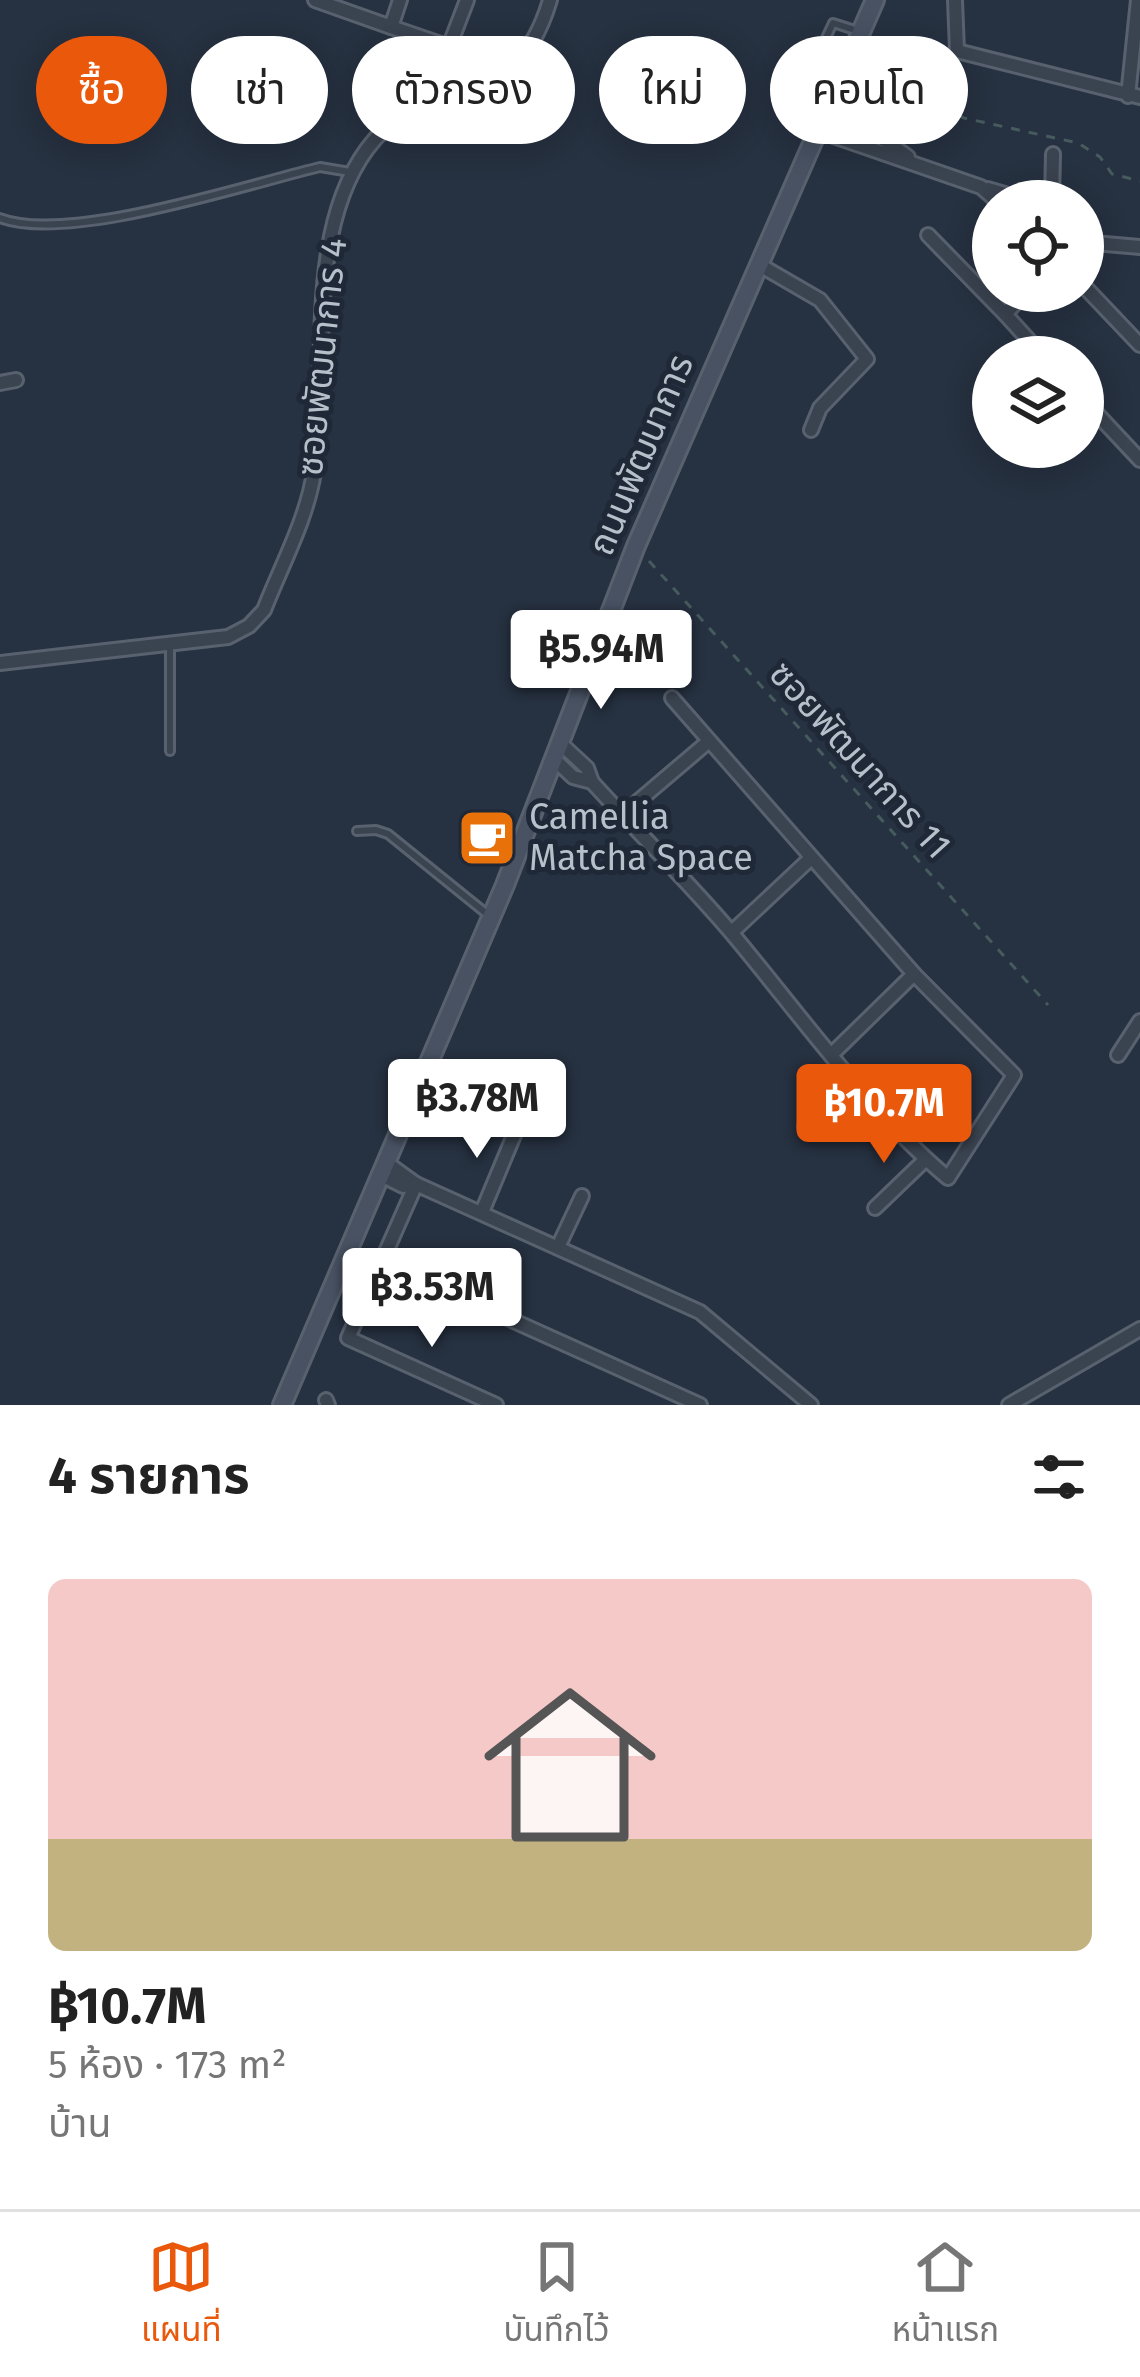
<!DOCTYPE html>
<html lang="th">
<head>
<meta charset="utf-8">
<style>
	body { margin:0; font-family:"Fira Sans","Noto Sans Thai",sans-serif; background:#f2f2f2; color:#222; height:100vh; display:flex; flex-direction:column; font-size:45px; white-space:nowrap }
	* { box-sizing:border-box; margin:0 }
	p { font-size:39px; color:#767676 }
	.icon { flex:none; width:66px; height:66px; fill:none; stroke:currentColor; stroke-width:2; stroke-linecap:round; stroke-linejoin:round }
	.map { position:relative; height:1405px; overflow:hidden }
	.panel { display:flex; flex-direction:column; background:#fff; flex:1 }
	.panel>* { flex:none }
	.guide { position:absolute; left:36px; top:36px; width:1068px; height:108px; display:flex; gap:24px }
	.tools { position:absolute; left:972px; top:180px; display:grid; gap:24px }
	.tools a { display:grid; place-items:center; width:132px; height:132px; border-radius:50%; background:#fff; box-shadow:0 6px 30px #0003; font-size:60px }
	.price { position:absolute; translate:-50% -102px; padding:0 27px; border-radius:12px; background:#fff; color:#222; font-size:39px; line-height:78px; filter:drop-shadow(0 3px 6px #0008) }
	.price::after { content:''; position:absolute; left:50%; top:72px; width:36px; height:27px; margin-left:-18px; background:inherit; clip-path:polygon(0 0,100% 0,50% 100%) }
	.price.current { background:#ea580c; color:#fff }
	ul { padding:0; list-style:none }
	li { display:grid; align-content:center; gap:24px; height:636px; padding:0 48px }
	li span { display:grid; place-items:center; height:372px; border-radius:18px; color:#555 }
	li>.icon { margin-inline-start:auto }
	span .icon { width:216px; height:216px; fill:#fffc; stroke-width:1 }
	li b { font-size:51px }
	h2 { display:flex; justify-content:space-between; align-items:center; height:144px; padding:0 48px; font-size:51px }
	.pill { padding:0 42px; border-radius:54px; background:#fff; box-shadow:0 6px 30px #0003; font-size:42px; line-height:108px }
	.pill.current { background:#ea580c; color:#fff }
	.dock { display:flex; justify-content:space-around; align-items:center; height:168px; border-top:3px solid #e0e0e0; background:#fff; font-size:33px; color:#767676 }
	.dock a { display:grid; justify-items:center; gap:6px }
	.dock .current { color:#ea580c }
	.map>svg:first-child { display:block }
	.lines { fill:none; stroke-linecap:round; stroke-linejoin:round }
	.lane-casing { stroke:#58616e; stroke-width:12 }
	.street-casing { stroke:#58616e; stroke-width:18 }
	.secondary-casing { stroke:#58616e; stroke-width:22 }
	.path { stroke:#465b5e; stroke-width:3; stroke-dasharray:9 9; stroke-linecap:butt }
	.lane { stroke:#3a4350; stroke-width:6 }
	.street { stroke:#3a4350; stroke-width:12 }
	.secondary { stroke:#485263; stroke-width:16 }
	.labels { text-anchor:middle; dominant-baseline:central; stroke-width:10; stroke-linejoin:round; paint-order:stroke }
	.street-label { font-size:36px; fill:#b7bfcb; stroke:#1f2836 }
	.poi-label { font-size:36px; fill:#b7bfcb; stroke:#1f2836; text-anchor:start }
</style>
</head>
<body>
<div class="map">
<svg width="1140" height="1405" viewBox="0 0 1140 1405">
	<rect width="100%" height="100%" fill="#263141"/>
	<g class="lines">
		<defs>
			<g id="lane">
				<polyline points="848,52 825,40 833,23 858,31"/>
				<path d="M0 218C68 244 245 185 320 167L350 172"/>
				<polyline points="170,646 170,751"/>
				<polyline points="357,831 376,830 388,834 487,914"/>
			</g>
			<g id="street">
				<polyline points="315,0 391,27"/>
				<polyline points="400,0 391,27 467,53 509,72"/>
				<polyline points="955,0 957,51 1140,97"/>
				<polyline points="449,47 467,0"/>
				<polyline points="1128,96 1138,0"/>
				<polyline points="827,113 880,137 908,157"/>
				<polyline points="819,131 981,187 997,201"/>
				<polyline points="988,189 1028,201"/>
				<polyline points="1052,201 1053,154"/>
				<polyline points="928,235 1005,314"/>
				<polyline points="1083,242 1140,247"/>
				<polyline points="758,264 820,300 867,359 820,408 811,430"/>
				<polyline points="1083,285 1140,345"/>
				<polyline points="1027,291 1005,314 1044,357"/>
				<polyline points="0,383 16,380"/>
				<polyline points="1083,399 1140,460"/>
				<path d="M0 663 228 637 249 626 264 610C281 566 307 519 314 472 329 373 304 235 367 149 426 68 513 125 550 0"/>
				<polyline points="554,759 573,777 592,782 587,768 560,743"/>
				<path d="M592 782C639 834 690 883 735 937 800 1015 870 1113 948 1178L1014 1075 914 974 672 698"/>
				<polyline points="622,815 709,741"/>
				<polyline points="732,932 811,858"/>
				<polyline points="831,1055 914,974"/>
				<polyline points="1118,1055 1140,1021"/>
				<polyline points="805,1126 856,1081"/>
				<polyline points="381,1175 403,1186 416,1184 387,1163"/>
				<polyline points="875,1208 926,1159"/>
				<polyline points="482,1212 517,1128"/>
				<polyline points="558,1247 582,1196"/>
				<polyline points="381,1261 700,1405"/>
				<polyline points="326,1400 328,1405"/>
				<polyline points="496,1405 348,1338 416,1184 700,1312 811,1405"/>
				<polyline points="1009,1405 1140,1329"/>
			</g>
			<polyline id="secondary" points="282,1405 505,885 636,546 875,0"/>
		</defs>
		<use href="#lane" class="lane-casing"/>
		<use href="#street" class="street-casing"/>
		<use href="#secondary" class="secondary-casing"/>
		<g class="path">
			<polyline points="859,74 964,118 1078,143 1100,157 1112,174 1140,181"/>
			<polyline points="649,561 1048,1005"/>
		</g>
		<use href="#lane" class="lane"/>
		<use href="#street" class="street"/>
		<use href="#secondary" class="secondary"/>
	</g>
	<defs>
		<symbol id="cafe-square" viewBox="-11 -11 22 22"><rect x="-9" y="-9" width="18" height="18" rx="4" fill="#e8710a" stroke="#1f2836"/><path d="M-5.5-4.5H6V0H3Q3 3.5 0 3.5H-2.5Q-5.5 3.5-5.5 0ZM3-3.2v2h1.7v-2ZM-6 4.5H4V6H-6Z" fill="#fff"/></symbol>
	</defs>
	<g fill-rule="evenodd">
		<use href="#cafe-square" x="454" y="805" width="66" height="66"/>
	</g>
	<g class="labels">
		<g class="street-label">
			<text transform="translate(322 357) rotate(-84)">ซอยพัฒนาการ 4</text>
			<text transform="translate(641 455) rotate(-67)">ถนนพัฒนาการ</text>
			<text transform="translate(860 760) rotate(48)">ซอยพัฒนาการ 11</text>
		</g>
		<g class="poi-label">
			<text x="529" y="817">Camellia<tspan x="529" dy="41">Matcha Space</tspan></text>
		</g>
	</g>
</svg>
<div class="tools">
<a><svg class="icon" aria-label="locate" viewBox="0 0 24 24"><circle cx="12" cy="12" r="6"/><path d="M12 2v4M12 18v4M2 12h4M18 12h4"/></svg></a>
<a><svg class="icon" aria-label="layers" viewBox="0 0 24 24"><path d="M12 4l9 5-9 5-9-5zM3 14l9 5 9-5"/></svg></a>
</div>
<b class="price" style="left:601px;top:712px">฿5.94M</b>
<b class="price" style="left:477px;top:1161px">฿3.78M</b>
<b class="price current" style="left:884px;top:1166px">฿10.7M</b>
<b class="price" style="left:432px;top:1350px">฿3.53M</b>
<div class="guide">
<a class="pill current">ซื้อ</a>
<a class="pill">เช่า</a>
<a class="pill">ตัวกรอง</a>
<a class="pill">ใหม่</a>
<a class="pill">คอนโด</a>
</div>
</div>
<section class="panel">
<h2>4 รายการ<svg class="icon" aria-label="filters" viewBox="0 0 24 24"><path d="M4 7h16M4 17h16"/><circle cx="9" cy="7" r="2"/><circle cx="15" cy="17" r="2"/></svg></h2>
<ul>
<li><span style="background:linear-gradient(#f6c9c9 70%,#c2b280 0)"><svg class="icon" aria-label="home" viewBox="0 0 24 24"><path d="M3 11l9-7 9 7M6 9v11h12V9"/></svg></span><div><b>฿10.7M</b><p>5 ห้อง · 173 m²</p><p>บ้าน</p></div></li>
</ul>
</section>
<nav class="dock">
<a class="current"><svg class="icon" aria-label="map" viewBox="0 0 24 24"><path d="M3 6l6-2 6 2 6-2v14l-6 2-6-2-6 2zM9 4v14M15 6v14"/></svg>แผนที่</a>
<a><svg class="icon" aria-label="saved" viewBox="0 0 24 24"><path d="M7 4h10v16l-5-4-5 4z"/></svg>บันทึกไว้</a>
<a><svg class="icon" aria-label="home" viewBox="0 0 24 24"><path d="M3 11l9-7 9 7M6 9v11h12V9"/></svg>หน้าแรก</a>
</nav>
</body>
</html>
